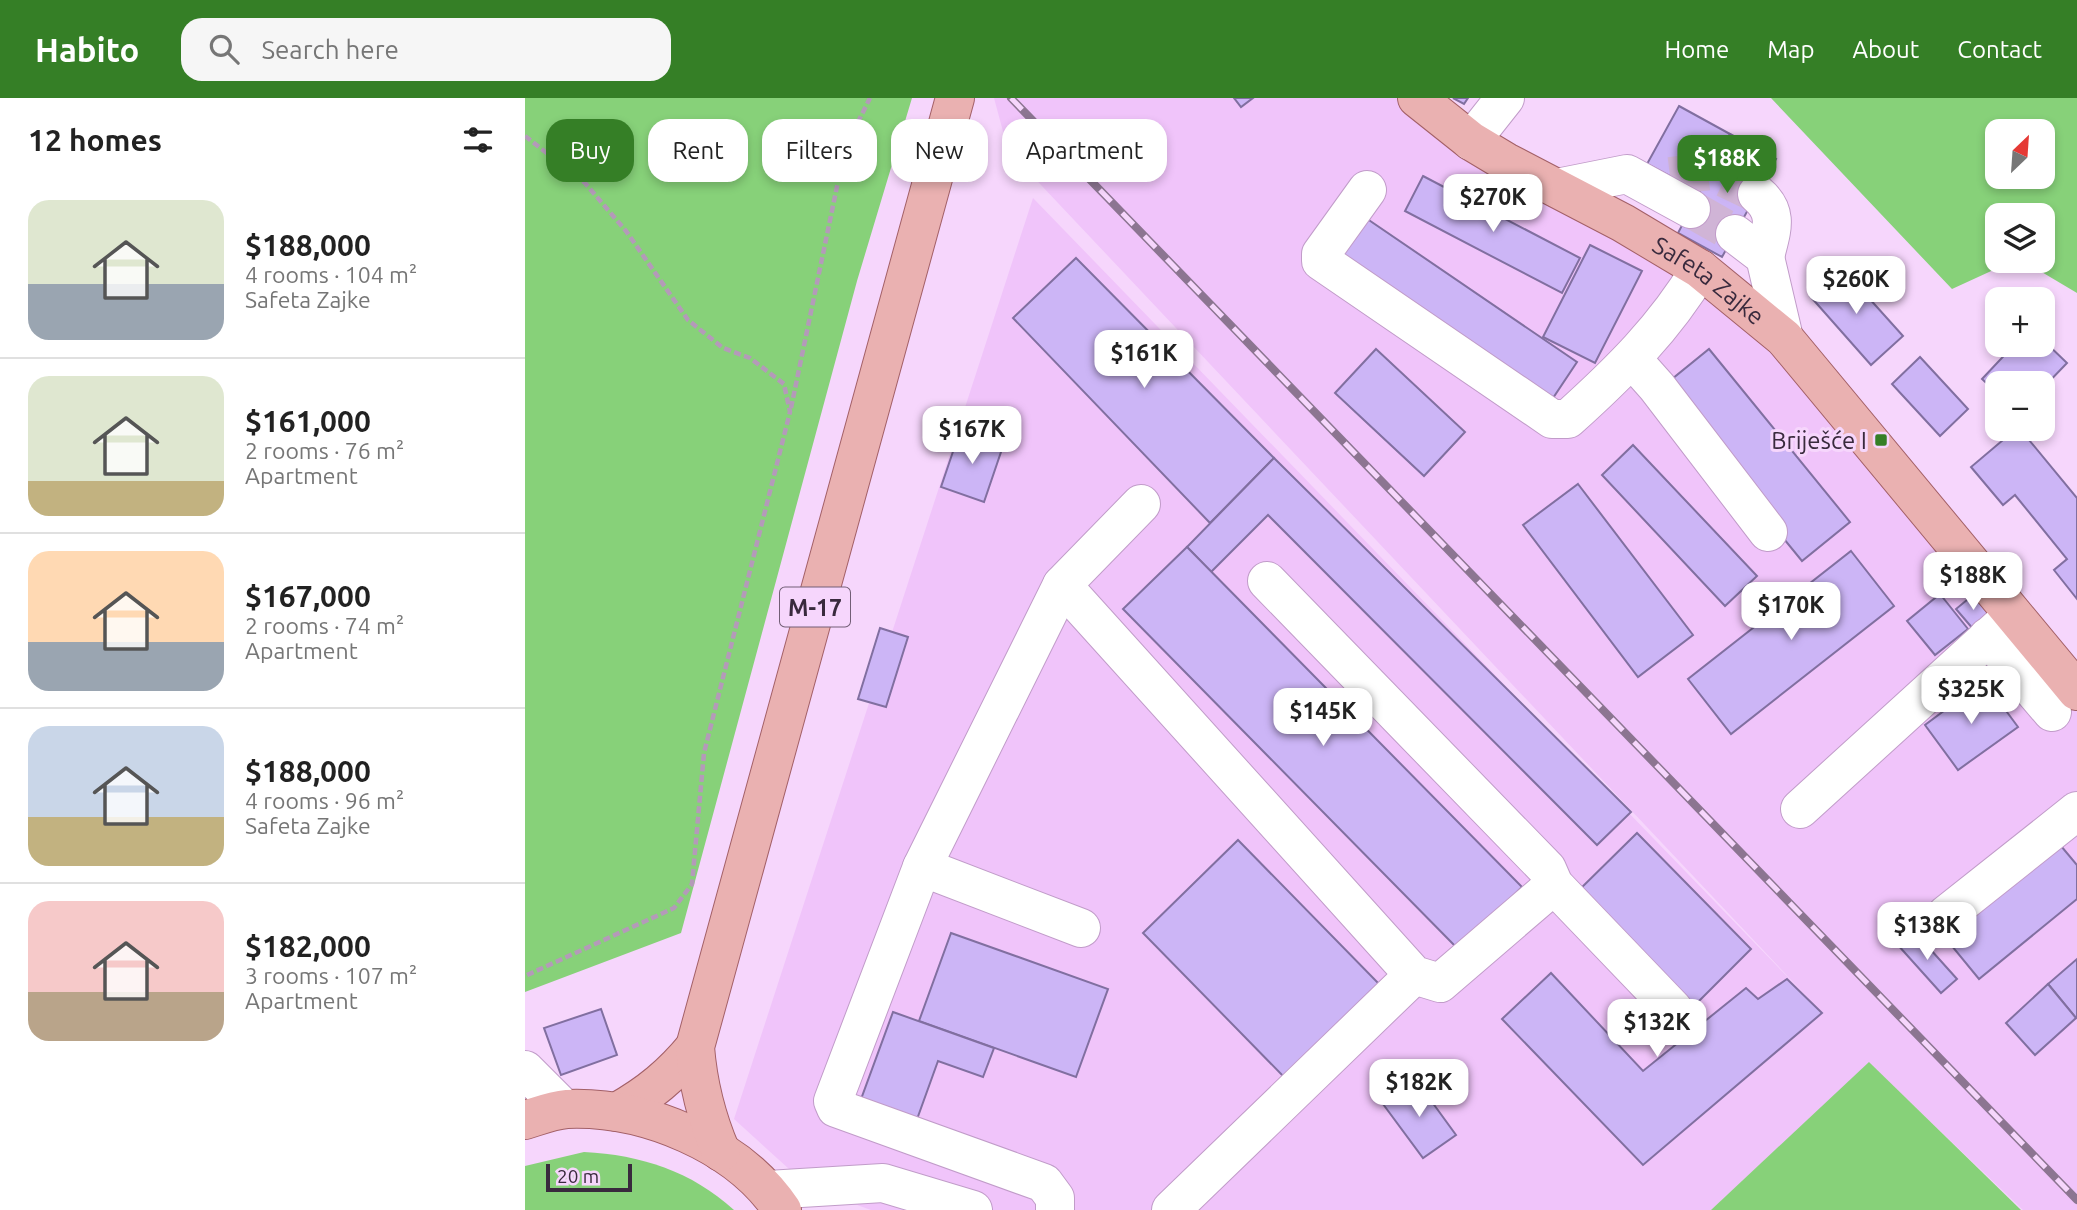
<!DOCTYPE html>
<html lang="en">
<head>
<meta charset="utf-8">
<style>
	body { margin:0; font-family:Ubuntu,sans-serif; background:#f6f6f6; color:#222; height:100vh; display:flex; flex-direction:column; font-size:26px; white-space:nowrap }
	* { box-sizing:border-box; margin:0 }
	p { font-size:23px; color:#767676 }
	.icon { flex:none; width:38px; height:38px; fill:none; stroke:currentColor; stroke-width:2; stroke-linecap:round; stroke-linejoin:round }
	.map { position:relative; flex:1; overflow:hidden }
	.sheet { display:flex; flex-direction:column; background:#fff; width:525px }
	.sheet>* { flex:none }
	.top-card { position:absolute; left:21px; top:21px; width:665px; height:63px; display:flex; gap:14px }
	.needle { width:46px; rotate:25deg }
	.controls { position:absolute; left:1460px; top:21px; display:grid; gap:14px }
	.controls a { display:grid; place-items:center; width:70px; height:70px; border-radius:14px; background:#fff; box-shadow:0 4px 10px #0003; font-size:35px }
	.scale { position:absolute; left:21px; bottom:18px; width:86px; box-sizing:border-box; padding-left:7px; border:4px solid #392a3d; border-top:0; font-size:19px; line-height:24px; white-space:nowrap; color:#392a3d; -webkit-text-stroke:5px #f6d6fc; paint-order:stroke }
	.price { position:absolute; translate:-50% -60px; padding:0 16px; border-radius:14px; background:#fff; color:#222; font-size:23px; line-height:46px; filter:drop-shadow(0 2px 4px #0008) }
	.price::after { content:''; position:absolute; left:50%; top:42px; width:21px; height:16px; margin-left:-10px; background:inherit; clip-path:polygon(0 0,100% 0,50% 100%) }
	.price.current { background:#357f26; color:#fff }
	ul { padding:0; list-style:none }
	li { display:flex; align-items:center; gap:21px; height:175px; padding:0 28px }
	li+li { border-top:2px solid #e0e0e0 }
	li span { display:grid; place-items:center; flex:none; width:196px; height:140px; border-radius:21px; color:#555 }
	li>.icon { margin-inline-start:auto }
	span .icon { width:84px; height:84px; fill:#fffc; stroke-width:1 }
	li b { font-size:30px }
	h2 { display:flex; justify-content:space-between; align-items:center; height:84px; padding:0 28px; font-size:30px }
	.chip { padding:0 24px; border-radius:21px; background:#fff; box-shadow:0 4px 10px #0003; font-size:24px; line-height:63px }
	.chip.current { background:#357f26; color:#fff }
	header { display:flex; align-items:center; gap:42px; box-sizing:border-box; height:98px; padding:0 35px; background:#357f26; color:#fff }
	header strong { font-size:33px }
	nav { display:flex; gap:38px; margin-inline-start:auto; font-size:24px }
	.search { width:490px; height:63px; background:#f6f6f6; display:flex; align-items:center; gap:18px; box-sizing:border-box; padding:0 24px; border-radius:21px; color:#767676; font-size:26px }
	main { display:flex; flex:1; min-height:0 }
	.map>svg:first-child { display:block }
	.built { fill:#f0c4fa }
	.green { fill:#87d179; fill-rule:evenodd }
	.building { fill:#ccb5f6; stroke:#816fa0; stroke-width:2 }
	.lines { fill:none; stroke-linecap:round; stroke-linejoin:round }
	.minor-tunnel { stroke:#d0b4d6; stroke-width:38; stroke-dasharray:38 19; stroke-linecap:butt }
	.minor-casing { stroke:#c19cc9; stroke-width:40 }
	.major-casing { stroke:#a36067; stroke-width:40 }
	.path { stroke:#b49ab9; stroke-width:4.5; stroke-dasharray:7 3.5; stroke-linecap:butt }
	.minor { stroke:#fff; stroke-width:38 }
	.major { stroke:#eab1b1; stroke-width:38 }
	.rail-casing { stroke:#8c7591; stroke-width:8 }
	.rail { stroke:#f6d6fc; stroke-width:5; stroke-dasharray:16; stroke-linecap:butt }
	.poi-dot { fill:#357f26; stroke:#f6d6fc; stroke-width:2.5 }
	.labels { text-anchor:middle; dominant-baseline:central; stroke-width:6; stroke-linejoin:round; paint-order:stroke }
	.shield { fill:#f6d6fc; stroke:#725e76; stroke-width:2 }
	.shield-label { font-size:23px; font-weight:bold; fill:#392a3d }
	.street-label { font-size:24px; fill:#392a3d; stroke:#f6d6fc }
	.poi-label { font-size:24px; fill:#392a3d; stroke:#f6d6fc; text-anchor:end }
</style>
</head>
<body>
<header>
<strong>Habito</strong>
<div class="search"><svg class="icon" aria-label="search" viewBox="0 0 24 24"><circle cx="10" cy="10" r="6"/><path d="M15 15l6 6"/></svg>Search here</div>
<nav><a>Home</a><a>Map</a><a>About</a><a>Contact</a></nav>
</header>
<main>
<section class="sheet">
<h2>12 homes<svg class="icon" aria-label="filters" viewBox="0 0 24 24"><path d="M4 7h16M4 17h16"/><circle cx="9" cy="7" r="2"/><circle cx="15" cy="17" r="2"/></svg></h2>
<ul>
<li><span style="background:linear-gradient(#dfe7d0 60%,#9aa5b1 0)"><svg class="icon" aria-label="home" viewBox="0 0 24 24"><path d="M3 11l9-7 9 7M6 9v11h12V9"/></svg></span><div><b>$188,000</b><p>4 rooms · 104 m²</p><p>Safeta Zajke</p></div></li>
<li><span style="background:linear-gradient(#dfe7d0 75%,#c2b280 0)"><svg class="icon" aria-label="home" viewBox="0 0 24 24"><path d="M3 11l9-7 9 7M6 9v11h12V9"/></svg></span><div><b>$161,000</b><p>2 rooms · 76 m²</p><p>Apartment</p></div></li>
<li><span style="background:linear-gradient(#ffd9b3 65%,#9aa5b1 0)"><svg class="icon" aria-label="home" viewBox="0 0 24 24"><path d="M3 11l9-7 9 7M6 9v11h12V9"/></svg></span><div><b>$167,000</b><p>2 rooms · 74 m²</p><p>Apartment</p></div></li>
<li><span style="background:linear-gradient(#c9d6e8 65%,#c2b280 0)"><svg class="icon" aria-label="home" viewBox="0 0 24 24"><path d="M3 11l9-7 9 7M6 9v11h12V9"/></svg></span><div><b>$188,000</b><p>4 rooms · 96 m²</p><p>Safeta Zajke</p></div></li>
<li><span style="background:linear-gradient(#f6c9c9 65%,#b9a48a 0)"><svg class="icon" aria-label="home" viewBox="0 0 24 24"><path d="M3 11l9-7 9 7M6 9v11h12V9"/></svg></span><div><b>$182,000</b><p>3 rooms · 107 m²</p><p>Apartment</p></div></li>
</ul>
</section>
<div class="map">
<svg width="1552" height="1112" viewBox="0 0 1552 1112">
	<rect width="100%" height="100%" fill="#f6d6fc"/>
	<polygon class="built" points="469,0 892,0 1175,171 1552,589 1552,1112 1498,1112 1344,965 1186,1112 346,1112 285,1090 209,1021 508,100 1287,904 483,52"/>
	<g class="green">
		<polygon points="0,0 387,0 332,183 156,835 0,894"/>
		<path d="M1246 0H1552V195L1498 163H1517V117H1472V163H1488L1427 191ZM1517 33V79H1472V33Z"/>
		<polygon points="1344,964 1496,1112 1186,1112"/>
		<path d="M59 1054C116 1057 166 1073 209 1112H0V1068Z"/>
	</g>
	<g class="building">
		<polygon points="709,0 728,0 716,9"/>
		<polygon points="928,0 943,0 939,6"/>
		<polygon points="1154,8 1205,36 1175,94 1122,66"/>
		<polygon points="1205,36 1251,61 1197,159 1153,135"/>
		<polygon points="898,78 1055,160 1037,195 880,113"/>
		<polygon points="835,116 1052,264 1024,306 806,158"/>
		<polygon points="1065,147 1117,173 1070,265 1018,239"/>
		<polygon points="551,160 749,360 685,425 488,220"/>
		<polygon points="1316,169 1378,238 1346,267 1285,198"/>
		<polygon points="1517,241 1542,265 1517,291 1517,285 1472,285 1472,295 1457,281 1489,247 1517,247"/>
		<polygon points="851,251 940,334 899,378 810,295"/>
		<polygon points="1184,251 1325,424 1277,463 1136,290"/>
		<polygon points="1395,259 1443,311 1415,338 1367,286"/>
		<polygon points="1491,331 1495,331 1552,400 1552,501 1529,472 1542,461 1490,397 1478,407 1446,369"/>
		<polygon points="435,333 478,348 459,404 416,389"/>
		<polygon points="1108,347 1232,478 1200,508 1077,377"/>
		<polygon points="749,360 1106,714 1072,747 743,417 686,474 662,449"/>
		<polygon points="1053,386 1168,537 1113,579 998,427"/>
		<polygon points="662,449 997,789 934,852 598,511"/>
		<polygon points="1326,453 1369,508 1206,636 1163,581"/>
		<polygon points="1415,496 1443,531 1410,557 1382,523"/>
		<polygon points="1448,497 1466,518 1449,532 1431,511"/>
		<polygon points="355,530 383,539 361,609 333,601"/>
		<polygon points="1459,583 1493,629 1433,672 1400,627"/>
		<polygon points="1112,735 1226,851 1163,914 1048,798"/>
		<polygon points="713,742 856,888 761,981 618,835"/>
		<polygon points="1531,742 1552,767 1552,801 1454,881 1417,836"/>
		<polygon points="1388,832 1432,881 1416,895 1372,846"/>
		<polygon points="426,835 583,891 551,979 394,923"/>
		<polygon points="1552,861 1552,919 1551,920 1523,886"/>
		<polygon points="1026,875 1118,973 1221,890 1233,901 1262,881 1297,915 1118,1067 977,921"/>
		<polygon points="1523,886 1551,920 1510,957 1481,925"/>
		<polygon points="76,911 92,957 36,977 19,930"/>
		<polygon points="368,914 469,950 458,979 413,963 391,1024 335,1004"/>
		<polygon points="891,982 931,1037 898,1060 858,1006"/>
	</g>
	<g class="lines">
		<g class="minor-tunnel">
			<polyline points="1145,78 1185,73 1232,96"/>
			<polyline points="1166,111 1210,136"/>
		</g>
		<defs>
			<g id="minor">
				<polyline points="946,43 980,0"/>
				<polyline points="1032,90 1102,76 1166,111"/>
				<path d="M842 92 796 156V163L1027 321H1043C1094 275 1140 230 1175 171"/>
				<path d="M1232 96C1255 115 1246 133 1240 159"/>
				<polyline points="1210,136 1240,159 1259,240"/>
				<polyline points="1108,262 1132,289 1243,434"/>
				<polyline points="742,483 1022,771 1029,787 1148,911"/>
				<polyline points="537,487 889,877 915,885 1029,787"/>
				<polyline points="1463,539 1527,614"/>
				<polyline points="1275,711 1487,518"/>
				<polyline points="397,769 537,487 616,406"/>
				<polyline points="1421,817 1552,713"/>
				<polyline points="0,972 39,1011"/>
				<polyline points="243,1092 358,1085 448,1112"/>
				<polyline points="530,1112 530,1100 519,1085 311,1010 308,1003 397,769 556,830"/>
				<polyline points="646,1112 889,877"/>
			</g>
			<g id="major">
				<path id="s1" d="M892 0 946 43 981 64 1098 125 1175 171 1259 240 1552 593"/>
				<path d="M92 1014C124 996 147 977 170 949"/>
				<path d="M0 1022C13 1018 28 1012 42 1011 120 1008 213 1046 257 1112"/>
				<path d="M196 1054C181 1019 173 987 170 949L430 0"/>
			</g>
		</defs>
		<use href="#minor" class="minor-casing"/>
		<use href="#major" class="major-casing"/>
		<g class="path">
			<polyline points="0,38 60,85 101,133 163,222 198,250 225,260 259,286 265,314 179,655 167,786 149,810 0,878"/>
			<polyline points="266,310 320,50 345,0"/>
		</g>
		<use href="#minor" class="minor"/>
		<use href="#major" class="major"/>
		<defs>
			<polyline id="rail" points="486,0 1552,1102"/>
		</defs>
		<use href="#rail" class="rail-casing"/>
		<use href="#rail" class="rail"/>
	</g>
	<rect class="poi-dot" x="1349" y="335" width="14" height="14" rx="3.5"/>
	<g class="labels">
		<rect class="shield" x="255" y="489.5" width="70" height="39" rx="5"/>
		<g class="shield-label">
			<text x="290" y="509">M-17</text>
		</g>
		<g class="street-label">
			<text stroke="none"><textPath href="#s1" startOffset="345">Safeta Zajke</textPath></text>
		</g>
		<g class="poi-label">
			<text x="1342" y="342">Briješće I</text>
		</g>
	</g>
</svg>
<div class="controls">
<a><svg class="needle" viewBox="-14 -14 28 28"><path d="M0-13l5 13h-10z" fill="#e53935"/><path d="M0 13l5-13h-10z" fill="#767676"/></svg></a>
<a><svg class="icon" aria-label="layers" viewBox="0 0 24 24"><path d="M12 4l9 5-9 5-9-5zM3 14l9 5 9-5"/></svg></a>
<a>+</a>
<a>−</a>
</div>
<div class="scale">20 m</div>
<b class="price current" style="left:1202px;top:97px">$188K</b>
<b class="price" style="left:968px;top:136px">$270K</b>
<b class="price" style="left:1331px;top:218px">$260K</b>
<b class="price" style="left:619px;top:292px">$161K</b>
<b class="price" style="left:447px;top:368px">$167K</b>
<b class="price" style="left:1448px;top:514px">$188K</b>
<b class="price" style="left:1266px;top:544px">$170K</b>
<b class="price" style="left:1446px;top:628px">$325K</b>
<b class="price" style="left:798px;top:650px">$145K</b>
<b class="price" style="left:1402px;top:864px">$138K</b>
<b class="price" style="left:1132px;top:961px">$132K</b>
<b class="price" style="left:894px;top:1021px">$182K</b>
<div class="top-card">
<a class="chip current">Buy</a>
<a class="chip">Rent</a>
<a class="chip">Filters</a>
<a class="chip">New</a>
<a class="chip">Apartment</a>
</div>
</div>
</main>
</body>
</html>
